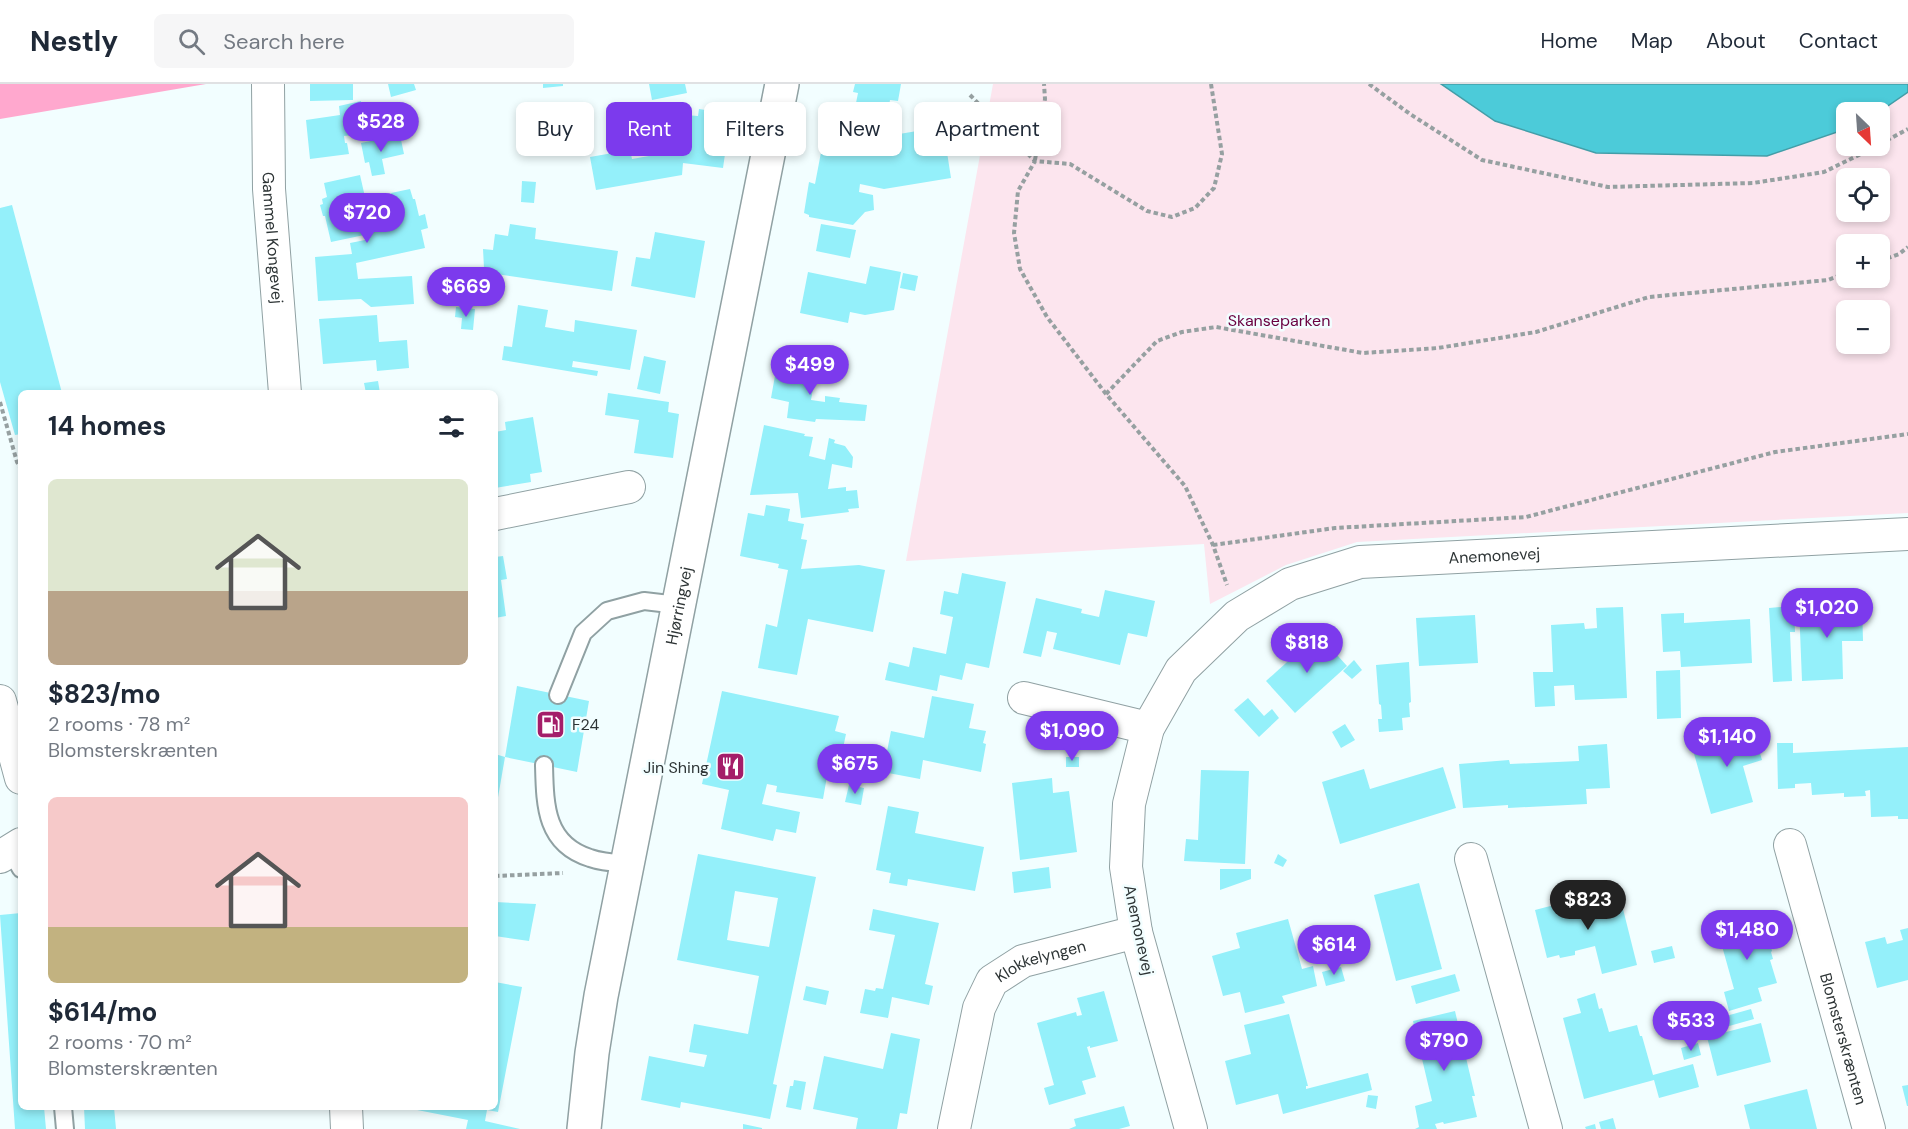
<!DOCTYPE html>
<html lang="en">
<head>
<meta charset="utf-8">
<style>
	body { margin:0; font-family:"DM Sans",sans-serif; background:#f6f6f7; color:#1f2937; height:100vh; display:flex; flex-direction:column; font-size:22px; white-space:nowrap }
	* { box-sizing:border-box; margin:0 }
	p { font-size:20px; color:#747a83 }
	.icon { flex:none; width:33px; height:33px; fill:none; stroke:currentColor; stroke-width:2; stroke-linecap:round; stroke-linejoin:round }
	.map { position:relative; flex:1; overflow:hidden }
	.panel { position:absolute; left:18px; top:306px; width:480px; height:720px; display:flex; flex-direction:column; background:#fff; border-radius:9px; box-shadow:0 3px 9px #0003 }
	.panel>* { flex:none }
	.banner { position:absolute; left:516px; top:18px; width:570px; height:54px; display:flex; gap:12px }
	.needle { width:39px; rotate:155deg }
	.fabs { position:absolute; left:1836px; top:18px; display:grid; gap:12px }
	.fabs a { display:grid; place-items:center; width:54px; height:54px; border-radius:9px; background:#fff; box-shadow:0 3px 9px #0003; font-size:30px }
	.price { position:absolute; translate:-50% -51px; padding:0 14px; border-radius:21px; background:#7c3aed; color:#fff; font-size:20px; line-height:39px; filter:drop-shadow(0 2px 3px #0008) }
	.price::after { content:''; position:absolute; left:50%; top:36px; width:18px; height:14px; margin-left:-9px; background:inherit; clip-path:polygon(0 0,100% 0,50% 100%) }
	.price.active { background:#222; color:#fff }
	ul { padding:0; list-style:none }
	li { display:grid; align-content:center; gap:12px; height:318px; padding:0 30px }
	li span { display:grid; place-items:center; height:186px; border-radius:9px; color:#555 }
	li>.icon { margin-inline-start:auto }
	span .icon { width:108px; height:108px; fill:#fffc; stroke-width:1 }
	li b { font-size:26px }
	h2 { display:flex; justify-content:space-between; align-items:center; height:72px; padding:0 30px; font-size:26px }
	.pill { padding:0 21px; border-radius:9px; background:#fff; box-shadow:0 3px 9px #0003; font-size:21px; line-height:54px }
	.pill.active { background:#7c3aed; color:#fff }
	header { display:flex; align-items:center; gap:36px; box-sizing:border-box; height:84px; padding:0 30px; background:#fff; border-bottom:2px solid #e0e1e3 }
	header strong { font-size:28px }
	nav { display:flex; gap:33px; margin-inline-start:auto; font-size:21px }
	.search { width:420px; height:54px; background:#f6f6f7; display:flex; align-items:center; gap:15px; box-sizing:border-box; padding:0 21px; border-radius:9px; color:#747a83; font-size:22px }
	.map>svg:first-child { display:block }
	.green { fill:#fce5ee; fill-rule:evenodd }
	.forest { fill:#ffa8ce }
	.water { fill:#4ccbd9; stroke:#439ea8; stroke-width:1.5 }
	.building { fill:#94f0fa; fill-rule:evenodd }
	.lines { fill:none; stroke-linecap:round; stroke-linejoin:round }
	.service-casing { stroke:#90a1a3; stroke-width:20 }
	.minor-casing { stroke:#90a1a3; stroke-width:34 }
	.secondary-casing { stroke:#90a1a3; stroke-width:36 }
	.path { stroke:#96a0a1; stroke-width:4; stroke-dasharray:4.5 3; stroke-linecap:butt }
	.service { stroke:#fff; stroke-width:16 }
	.minor { stroke:#fff; stroke-width:32 }
	.secondary { stroke:#fff; stroke-width:33 }
	.labels { text-anchor:middle; dominant-baseline:central; stroke-width:5; stroke-linejoin:round; paint-order:stroke }
	.street-label { font-size:16px; fill:#2d3435; stroke:#f2feff }
	.park-label { font-size:16px; fill:#690140; stroke:#f2feff }
	.poi-label { font-size:16px; fill:#2d3435; stroke:#f2feff; text-anchor:start }
</style>
</head>
<body>
<header>
<strong>Nestly</strong>
<div class="search"><svg class="icon" aria-label="search" viewBox="0 0 24 24"><circle cx="10" cy="10" r="6"/><path d="M15 15l6 6"/></svg>Search here</div>
<nav><a>Home</a><a>Map</a><a>About</a><a>Contact</a></nav>
</header>
<div class="map">
<svg width="1908" height="1045" viewBox="0 0 1908 1045">
	<rect width="100%" height="100%" fill="#f2feff"/>
	<path class="green" d="M993 0H1908V429L1357 458 1286 481 1210 520 1204 460 906 477ZM1846 28H1880V62H1846ZM1846 94H1880V128H1846ZM1846 160H1880V194H1846ZM1846 226H1880V260H1846Z"/>
	<polygon class="forest" points="0,0 206,0 0,35"/>
	<polygon class="water" points="1441,0 1908,0 1908,8 1879,28 1846,28 1846,45 1767,72 1596,69 1495,37"/>
	<g class="building">
		<polygon points="310,0 353,0 353,16 310,17"/>
		<polygon points="388,0 414,0 416,6 391,13"/>
		<polygon points="543,0 563,0 563,2 543,4"/>
		<polygon points="649,0 685,0 687,9 652,16"/>
		<polygon points="855,0 901,0 898,17 890,16 889,22 854,29 858,9 853,8"/>
		<polygon points="361,17 363,30 367,29 369,49 344,52 345,59 347,59 349,70 310,75 306,36 340,31 339,22"/>
		<polygon points="699,25 718,28 720,37 734,38 731,63 726,63 723,84 683,79 682,91 596,106 590,73 630,66 632,75 666,69 680,72 685,31 698,32"/>
		<polygon points="942,36 951,94 884,105 860,100 859,108 873,111 874,126 865,128 853,141 809,133 809,131 804,129 809,98 815,100 823,58 863,66 864,56 917,47 916,40"/>
		<polygon points="400,51 404,70 382,75 385,90 372,92 369,78 365,79 361,59"/>
		<polygon points="360,91 365,113 378,111 382,133 370,135 371,141 393,136 390,121 393,120 391,109 410,105 413,115 415,115 419,132 425,130 428,144 421,146 425,164 356,179 358,195 412,192 414,220 371,223 361,215 318,217 315,173 352,170 350,159 370,155 369,150 331,158 325,132 323,132 320,121 323,120 322,115 327,113 324,99"/>
		<polygon points="522,97 536,98 534,119 521,118"/>
		<polygon points="12,121 62,309 21,309 21,350 15,351 0,298 0,124"/>
		<polygon points="510,140 536,144 535,155 618,167 612,207 489,189 489,185 484,184 483,165 493,166 495,150 508,152"/>
		<polygon points="821,140 856,146 850,174 816,167"/>
		<polygon points="655,148 705,157 695,214 631,202 636,173 650,175"/>
		<polygon points="870,182 901,188 894,226 865,231 850,228 848,239 800,229 808,188 866,200"/>
		<polygon points="903,189 918,192 915,207 900,204"/>
		<polygon points="475,199 476,212 447,214 446,201"/>
		<polygon points="518,221 548,226 545,243 574,248 575,236 637,246 630,286 573,277 572,283 598,287 597,292 502,276 504,262 512,263"/>
		<polygon points="456,223 475,225 473,246 461,245 462,234 455,233"/>
		<polygon points="377,231 379,258 407,256 409,284 377,287 376,276 323,280 319,235"/>
		<polygon points="644,272 666,277 660,310 637,305"/>
		<polygon points="778,275 817,282 811,316 825,318 825,312 840,314 839,318 867,321 865,337 816,335 815,338 787,334 789,318 771,314"/>
		<polygon points="378,297 380,309 366,309 364,299"/>
		<polygon points="608,309 669,318 668,328 679,330 673,374 634,369 639,336 605,331"/>
		<polygon points="533,333 542,388 530,390 531,398 495,404 495,348 506,346 505,338"/>
		<polygon points="764,341 805,350 804,352 813,353 809,372 825,376 829,354 835,356 834,359 845,362 853,373 852,384 832,380 828,405 846,403 846,407 857,406 859,424 848,425 849,428 801,434 798,409 750,411"/>
		<polygon points="766,421 790,425 788,437 804,440 801,455 807,456 801,485 859,481 885,486 873,548 808,535 797,591 758,584 766,540 777,543 788,486 778,484 779,480 740,472 748,429 764,432"/>
		<polygon points="503,472 507,495 501,496 506,532 495,534 495,473"/>
		<polygon points="962,489 1006,498 989,584 966,579 962,596 940,591 937,607 885,596 889,578 909,583 913,563 946,570 953,533 940,530 944,507 958,510"/>
		<polygon points="1105,506 1155,517 1147,553 1128,549 1120,581 1053,565 1057,549 1047,547 1041,573 1023,569 1036,514 1082,525 1081,529 1099,533"/>
		<polygon points="1862,520 1863,557 1842,557 1843,595 1802,597 1799,522"/>
		<polygon points="1794,522 1795,548 1790,548 1792,597 1773,598 1769,524"/>
		<polygon points="1623,523 1627,614 1575,616 1574,601 1554,602 1555,622 1535,623 1533,588 1553,588 1551,541 1584,539 1585,545 1597,544 1596,524"/>
		<polygon points="1684,529 1684,539 1750,535 1752,579 1681,583 1680,567 1663,568 1661,530"/>
		<polygon points="1475,531 1478,579 1419,582 1416,534"/>
		<polygon points="1318,550 1347,582 1295,629 1266,597"/>
		<polygon points="1354,576 1362,586 1352,595 1343,587"/>
		<polygon points="1409,578 1411,618 1409,619 1410,633 1402,634 1403,646 1379,648 1378,635 1382,635 1381,621 1379,620 1376,581"/>
		<polygon points="1680,586 1681,634 1657,635 1656,587"/>
		<polygon points="517,602 589,617 577,688 505,673"/>
		<polygon points="722,607 839,632 835,647 846,650 839,683 829,681 823,715 776,708 777,702 767,700 762,720 800,728 796,749 776,745 773,757 721,745 729,706 702,700"/>
		<polygon points="932,612 974,620 969,644 986,647 983,659 986,660 981,688 923,676 920,695 883,688 891,647 924,654"/>
		<polygon points="1248,614 1264,632 1272,625 1279,634 1259,653 1234,626"/>
		<polygon points="1345,640 1355,656 1341,664 1332,648"/>
		<polygon points="1752,642 1762,676 1743,682 1753,718 1711,730 1691,659"/>
		<polygon points="1777,659 1793,659 1793,669 1908,663 1908,735 1898,735 1898,732 1871,733 1870,706 1865,707 1866,712 1844,713 1844,709 1812,711 1811,699 1795,700 1795,704 1778,705"/>
		<polygon points="1607,660 1610,704 1586,705 1587,720 1508,724 1508,721 1463,724 1459,680 1509,676 1510,680 1579,677 1578,662"/>
		<polygon points="495,670 505,673 496,725 495,725"/>
		<rect x="1066" y="673" width="13" height="10"/>
		<polygon points="1443,683 1456,724 1340,760 1322,698 1364,685 1370,705"/>
		<polygon points="1201,686 1249,687 1245,780 1184,777 1186,755 1198,756"/>
		<polygon points="1052,694 1053,709 1069,707 1077,768 1020,776 1012,699"/>
		<polygon points="849,701 864,704 861,721 845,718"/>
		<polygon points="888,722 919,728 915,749 984,763 975,807 908,795 907,802 889,799 891,789 876,786"/>
		<path d="M698 770 816 793 773 1000 777 1001 770 1035 681 1018 680 1024 641 1016 649 972 704 983 707 971 689 968 694 940 748 950 759 892 677 876ZM735 807 778 814 769 863 727 856Z"/>
		<polygon points="1278,770 1287,776 1283,783 1274,779"/>
		<polygon points="1049,783 1051,804 1014,809 1012,788"/>
		<polygon points="1220,785 1251,785 1251,795 1220,806"/>
		<polygon points="1419,799 1442,885 1396,897 1374,811"/>
		<polygon points="1604,808 1608,825 1622,821 1637,881 1602,890 1595,862 1575,867 1575,871 1560,874 1559,871 1547,874 1535,826"/>
		<polygon points="495,818 536,820 529,857 495,852"/>
		<polygon points="873,825 939,839 925,900 933,902 929,921 892,913 888,934 860,929 865,905 875,907 876,904 883,905 895,851 869,846"/>
		<polygon points="21,829 21,1023 44,1023 46,1045 15,1045 0,831"/>
		<polygon points="1762,832 1772,867 1771,868 1773,875 1770,876 1777,899 1758,904 1762,917 1729,927 1724,908 1734,905 1717,844"/>
		<polygon points="1288,835 1302,885 1313,882 1317,902 1282,912 1285,919 1245,929 1240,908 1223,912 1212,872 1240,864 1236,849"/>
		<polygon points="1908,844 1908,896 1877,904 1865,858 1885,853 1887,860 1903,856 1900,846"/>
		<polygon points="1672,862 1675,874 1654,879 1651,867"/>
		<polygon points="1341,883 1345,897 1326,902 1322,888"/>
		<polygon points="1455,890 1460,907 1416,920 1411,902"/>
		<polygon points="495,898 522,903 498,1028 487,1026 485,1037 520,1045 466,1045 468,1036 407,1024 495,1023"/>
		<polygon points="806,902 829,907 826,921 803,916"/>
		<polygon points="1104,907 1118,957 1090,964 1090,962 1087,963 1096,993 1082,997 1086,1010 1049,1021 1044,1004 1054,1001 1037,939 1076,928 1077,932 1082,931 1077,914"/>
		<polygon points="1595,909 1599,925 1602,924 1609,948 1637,941 1640,952 1642,952 1653,991 1693,980 1699,1003 1659,1014 1654,996 1584,1015 1563,934 1581,929 1577,915"/>
		<polygon points="1751,925 1754,935 1722,944 1719,934"/>
		<polygon points="1455,927 1475,1012 1472,1012 1477,1033 1444,1040 1443,1038 1435,1040 1437,1045 1415,1045 1419,1043 1415,1022 1432,1017 1413,937"/>
		<polygon points="1289,930 1308,1002 1306,1002 1306,1005 1368,989 1372,1006 1283,1030 1278,1010 1236,1021 1225,977 1251,970 1244,941"/>
		<polygon points="1761,939 1771,978 1717,992 1707,953"/>
		<polygon points="891,949 920,955 907,1030 900,1029 897,1045 856,1045 858,1034 813,1025 824,972 883,985"/>
		<polygon points="1698,959 1701,971 1684,976 1681,964"/>
		<polygon points="794,996 806,998 801,1026 786,1023 790,1002 793,1002"/>
		<polygon points="1908,1001 1908,1022 1907,1022 1902,1002"/>
		<polygon points="1807,1005 1817,1045 1750,1045 1744,1021"/>
		<polygon points="1368,1011 1378,1012 1376,1025 1366,1023"/>
		<polygon points="1124,1022 1130,1042 1119,1045 1069,1045 1076,1042 1074,1035"/>
		<polygon points="84,1023 114,1023 116,1045 85,1045"/>
		<polygon points="1613,1034 1616,1045 1601,1045 1599,1038"/>
		<polygon points="743,1040 762,1044 762,1045 743,1045"/>
		<polygon points="1595,1040 1596,1045 1586,1045 1585,1043"/>
	</g>
	<g class="lines">
		<defs>
			<g id="service">
				<polyline points="558,611 583,549 607,527 644,517 678,521"/>
				<path d="M544 681C545 721 545 760 590 774 601 778 615 779 627 780"/>
				<polyline points="10,766 21,785"/>
				<polyline points="63,1023 65,1045"/>
			</g>
			<g id="minor">
				<path id="s1" d="M268 0 269 105 285 309"/>
				<polyline points="495,430 629,403"/>
				<polyline points="1024,614 1148,644"/>
				<polyline points="0,617 21,694"/>
				<path id="s2" d="M1790 761 1869 1045"/>
				<polyline points="0,773 21,760"/>
				<polyline points="1471,775 1546,1045"/>
				<polyline points="346,1023 347,1045"/>
				<path id="s3" d="M954 1045 979 924 992 897 1023 877 1136 848"/>
				<path id="s4" d="M1191 1045 1136 848 1126 783 1129 720 1148 644 1181 586 1237 532 1290 500 1360 478 1908 450"/>
			</g>
			<g id="secondary">
				<path id="s5" d="M584 1045 592 969 601 912 782 0"/>
			</g>
		</defs>
		<use href="#service" class="service-casing"/>
		<use href="#minor" class="minor-casing"/>
		<use href="#secondary" class="secondary-casing"/>
		<g class="path">
			<polyline points="1211,0 1222,70 1214,104 1195,124 1172,133 1147,127 1070,80 1035,77 1018,107 1014,149 1020,185 1047,233 1106,310 1185,402 1213,461 1227,501"/>
			<polyline points="1369,0 1410,30 1482,76 1608,103 1753,99 1824,88 1877,62"/>
			<polyline points="970,11 1035,77"/>
			<polyline points="1880,60 1908,45"/>
			<polyline points="1035,76 1045,15 1044,0"/>
			<polyline points="1880,177 1899,170 1908,163"/>
			<polyline points="1106,310 1157,257 1182,248 1216,243 1363,269 1438,264 1536,248 1649,213 1828,196 1846,189"/>
			<polyline points="0,318 17,378 21,385"/>
			<polyline points="1213,461 1335,444 1526,433 1775,368 1908,350"/>
			<polyline points="495,792 563,789"/>
		</g>
		<use href="#service" class="service"/>
		<use href="#minor" class="minor"/>
		<use href="#secondary" class="secondary"/>
	</g>
	<defs>
		<symbol id="fuel-square" viewBox="-11 -11 22 22"><rect x="-9" y="-9" width="18" height="18" rx="4" fill="#a41e69" stroke="#f2feff"/><path d="M-5.5-6h7V0h2V4h1.3V-2.5L3-4.5l.8-.8L6-3V5H2.5V1h-1V6h-7ZM-4.2-4.7v3.2H.2V-4.7Z" fill="#fff"/></symbol>
		<symbol id="restaurant-square" viewBox="-11 -11 22 22"><rect x="-9" y="-9" width="18" height="18" rx="4" fill="#a41e69" stroke="#f2feff"/><path d="M-5-6h1v4h1v-4h1v4h1v-4h1v5L-1.5 .5V6h-2V.5L-5-1ZM5-6V6H3V1.5H1.5Q1.5-4 5-6Z" fill="#fff"/></symbol>
	</defs>
	<g fill-rule="evenodd">
		<use href="#fuel-square" x="534" y="624" width="33" height="33"/>
		<use href="#restaurant-square" x="714" y="666" width="33" height="33"/>
	</g>
	<g class="labels">
		<g class="street-label">
			<text stroke="none"><textPath href="#s1" startOffset="154">Gammel Kongevej</textPath></text>
			<text stroke="none"><textPath href="#s4" startOffset="826">Anemonevej</textPath></text>
			<text stroke="none"><textPath href="#s5" startOffset="532">Hjørringvej</textPath></text>
			<text transform="translate(1139 846) rotate(78)">Anemonevej</text>
			<text stroke="none"><textPath href="#s3" startOffset="207">Klokkelyngen</textPath></text>
			<text stroke="none"><textPath href="#s2" startOffset="201">Blomsterskrænten</textPath></text>
		</g>
		<g class="park-label">
			<text x="1279" y="236">Skanseparken</text>
		</g>
		<g class="poi-label">
			<text x="572" y="640">F24</text>
			<text x="709" y="683" text-anchor="end">Jin Shing</text>
		</g>
	</g>
</svg>
<div class="fabs">
<a><svg class="needle" viewBox="-14 -14 28 28"><path d="M0-13l5 13h-10z" fill="#e53935"/><path d="M0 13l5-13h-10z" fill="#747a83"/></svg></a>
<a><svg class="icon" aria-label="locate" viewBox="0 0 24 24"><circle cx="12" cy="12" r="6"/><path d="M12 2v4M12 18v4M2 12h4M18 12h4"/></svg></a>
<a>+</a>
<a>−</a>
</div>
<b class="price" style="left:381px;top:69px">$528</b>
<b class="price" style="left:367px;top:160px">$720</b>
<b class="price" style="left:466px;top:234px">$669</b>
<b class="price" style="left:810px;top:312px">$499</b>
<b class="price" style="left:1827px;top:555px">$1,020</b>
<b class="price" style="left:1307px;top:590px">$818</b>
<b class="price" style="left:1072px;top:678px">$1,090</b>
<b class="price" style="left:1727px;top:684px">$1,140</b>
<b class="price" style="left:855px;top:711px">$675</b>
<b class="price active" style="left:1588px;top:847px">$823</b>
<b class="price" style="left:1747px;top:877px">$1,480</b>
<b class="price" style="left:1334px;top:892px">$614</b>
<b class="price" style="left:1691px;top:968px">$533</b>
<b class="price" style="left:1444px;top:988px">$790</b>
<div class="banner">
<a class="pill">Buy</a>
<a class="pill active">Rent</a>
<a class="pill">Filters</a>
<a class="pill">New</a>
<a class="pill">Apartment</a>
</div>
<section class="panel">
<h2>14 homes<svg class="icon" aria-label="filters" viewBox="0 0 24 24"><path d="M4 7h16M4 17h16"/><circle cx="9" cy="7" r="2"/><circle cx="15" cy="17" r="2"/></svg></h2>
<ul>
<li><span style="background:linear-gradient(#dfe7d0 60%,#b9a48a 0)"><svg class="icon" aria-label="home" viewBox="0 0 24 24"><path d="M3 11l9-7 9 7M6 9v11h12V9"/></svg></span><div><b>$823/mo</b><p>2 rooms · 78 m²</p><p>Blomsterskrænten</p></div></li>
<li><span style="background:linear-gradient(#f6c9c9 70%,#c2b280 0)"><svg class="icon" aria-label="home" viewBox="0 0 24 24"><path d="M3 11l9-7 9 7M6 9v11h12V9"/></svg></span><div><b>$614/mo</b><p>2 rooms · 70 m²</p><p>Blomsterskrænten</p></div></li>
</ul>
</section>
</div>
</body>
</html>
